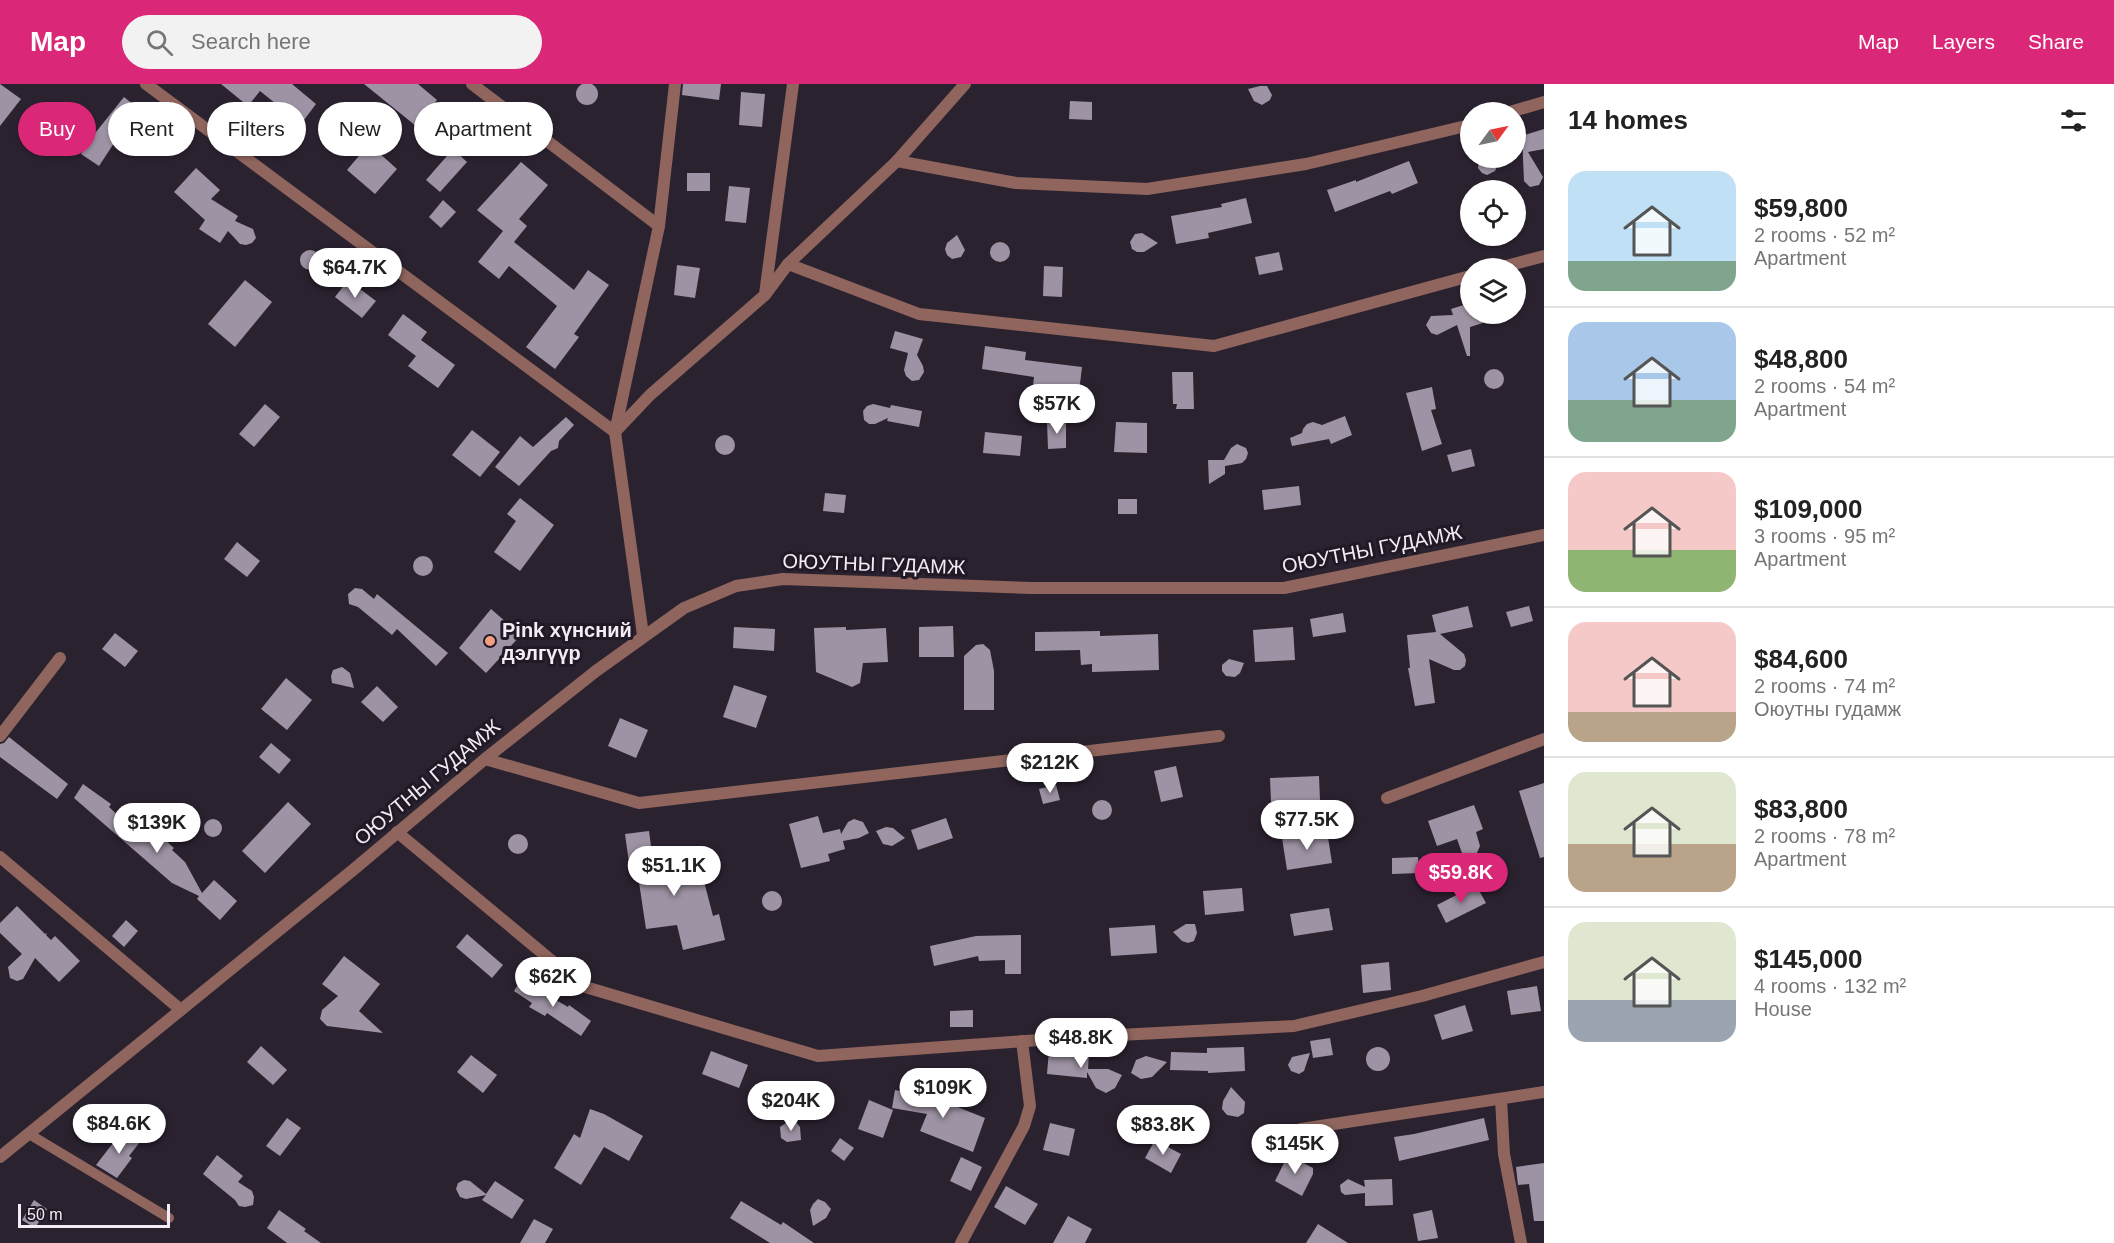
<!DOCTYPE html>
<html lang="en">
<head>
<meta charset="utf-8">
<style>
	body { margin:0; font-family:Arial,sans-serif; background:#f2f2f2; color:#222; height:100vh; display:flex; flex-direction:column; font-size:22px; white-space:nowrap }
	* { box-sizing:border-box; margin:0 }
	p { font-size:20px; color:#767676 }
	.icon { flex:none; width:33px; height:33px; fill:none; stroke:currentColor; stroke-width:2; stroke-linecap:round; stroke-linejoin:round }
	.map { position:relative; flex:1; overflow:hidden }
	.details { display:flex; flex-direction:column; background:#fff; width:570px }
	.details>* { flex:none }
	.top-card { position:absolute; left:18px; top:18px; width:570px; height:54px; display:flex; gap:12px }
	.needle { width:39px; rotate:57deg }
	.tools { position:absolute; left:1460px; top:18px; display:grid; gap:12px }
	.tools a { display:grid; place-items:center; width:66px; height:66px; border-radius:50%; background:#fff; box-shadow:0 2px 4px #0004; font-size:30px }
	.scale { position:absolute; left:18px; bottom:15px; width:152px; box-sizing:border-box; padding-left:6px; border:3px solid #f2ecf5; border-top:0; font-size:16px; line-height:21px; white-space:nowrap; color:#f2ecf5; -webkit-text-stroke:4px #211926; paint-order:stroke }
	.price { position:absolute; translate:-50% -51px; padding:0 14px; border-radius:21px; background:#fff; color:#222; font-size:20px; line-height:39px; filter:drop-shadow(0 2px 3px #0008) }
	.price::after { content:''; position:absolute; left:50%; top:36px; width:18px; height:14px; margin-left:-9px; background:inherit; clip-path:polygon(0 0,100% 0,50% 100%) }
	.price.on { background:#db2777; color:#fff }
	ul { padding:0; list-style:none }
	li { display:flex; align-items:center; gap:18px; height:150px; padding:0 24px }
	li+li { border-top:2px solid #e0e0e0 }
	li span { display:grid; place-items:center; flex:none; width:168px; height:120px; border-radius:18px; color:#555 }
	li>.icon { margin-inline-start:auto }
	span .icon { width:72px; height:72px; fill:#fffc; stroke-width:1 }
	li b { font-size:26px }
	h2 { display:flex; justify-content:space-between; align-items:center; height:72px; padding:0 24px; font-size:26px }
	.pill { padding:0 21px; border-radius:27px; background:#fff; box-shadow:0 2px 4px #0004; font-size:21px; line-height:54px }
	.pill.on { background:#db2777; color:#fff }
	header { display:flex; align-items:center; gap:36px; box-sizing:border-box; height:84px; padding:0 30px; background:#db2777; color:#fff }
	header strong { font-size:28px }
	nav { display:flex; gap:33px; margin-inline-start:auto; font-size:21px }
	.search { width:420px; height:54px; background:#f2f2f2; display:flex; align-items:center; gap:15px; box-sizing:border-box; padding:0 21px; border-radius:33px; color:#767676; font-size:22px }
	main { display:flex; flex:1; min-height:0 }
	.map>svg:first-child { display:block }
	.building { fill:#9e93a4 }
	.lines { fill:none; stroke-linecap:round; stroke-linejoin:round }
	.service { stroke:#8f655d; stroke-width:10 }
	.minor { stroke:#8f655d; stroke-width:12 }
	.tertiary { stroke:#8f655d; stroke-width:12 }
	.poi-dot { fill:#f2a080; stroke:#211926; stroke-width:2 }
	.labels { text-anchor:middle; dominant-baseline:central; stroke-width:6; stroke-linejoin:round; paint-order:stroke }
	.street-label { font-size:20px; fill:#f2ecf5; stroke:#211926 }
	.poi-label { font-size:20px; font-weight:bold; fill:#f2ecf5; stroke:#211926; text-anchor:start }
</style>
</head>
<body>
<header>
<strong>Map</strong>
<div class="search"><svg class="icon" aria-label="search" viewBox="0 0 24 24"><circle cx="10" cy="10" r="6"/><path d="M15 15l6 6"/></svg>Search here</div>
<nav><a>Map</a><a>Layers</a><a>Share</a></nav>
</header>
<main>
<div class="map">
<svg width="1544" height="1159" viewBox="0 0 1544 1159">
	<rect width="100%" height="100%" fill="#2b2230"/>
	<g class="building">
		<circle cx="587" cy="10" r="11"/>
		<polygon points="0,0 21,15 0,42"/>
		<polygon points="221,0 292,0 316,20 301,40 260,7 248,22"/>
		<polygon points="364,0 418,0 437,16 416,42"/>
		<polygon points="683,0 721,0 719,16 682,11"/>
		<polygon points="1260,2 1267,2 1272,11 1270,16 1262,21 1254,17 1248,5"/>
		<polygon points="741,8 765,10 762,43 739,41"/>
		<polygon points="124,13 145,30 126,54 120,50 99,82 81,70 92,53"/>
		<polygon points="1070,17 1092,18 1092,36 1069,35"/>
		<polygon points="1544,45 1544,65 1528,68 1543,93 1539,101 1530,103 1524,97 1522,52"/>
		<polygon points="369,60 397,85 375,110 347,86"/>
		<polygon points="453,65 467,78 440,108 426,96"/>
		<polygon points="1479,74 1501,74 1495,87 1487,91 1482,89 1478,84"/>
		<polygon points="1409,77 1418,99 1392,110 1390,107 1335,128 1327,106 1356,96 1356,98"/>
		<polygon points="521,78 548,101 519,135 527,142 514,158 574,206 588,186 609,201 574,250 579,253 555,285 526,263 557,222 509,182 499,195 478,178 503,147 477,126"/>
		<polygon points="196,84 220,106 211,115 238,132 235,137 253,145 256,154 252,159 246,161 240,160 228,147 220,159 199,145 205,136 174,108"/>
		<rect x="687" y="89" width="23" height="18"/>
		<polygon points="729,102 750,104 746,139 725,137"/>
		<polygon points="1246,114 1252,139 1208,149 1209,154 1176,160 1171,132 1222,123 1221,120"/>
		<polygon points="443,116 456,128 441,144 429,133"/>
		<polygon points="1142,149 1158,159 1144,168 1137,168 1132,165 1130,158 1135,150"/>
		<polygon points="957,151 965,166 961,173 952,175 947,171 945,165 947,159"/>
		<circle cx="1000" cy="168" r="10"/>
		<circle cx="310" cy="176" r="10"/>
		<polygon points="1279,168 1283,186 1259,191 1255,173"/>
		<polygon points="677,181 700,184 695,214 674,211"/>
		<polygon points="1044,182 1063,183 1062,213 1043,212"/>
		<polygon points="245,196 272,218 235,263 208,240"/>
		<polygon points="348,196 376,217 362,234 335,213"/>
		<polygon points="1470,219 1470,230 1501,230 1502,233 1470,243 1470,272 1467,272 1457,241 1437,251 1431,249 1426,241 1431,232 1453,231 1451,225"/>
		<polygon points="403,230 427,248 421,256 455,281 438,304 408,282 416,272 388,251"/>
		<polygon points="895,247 923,255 917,271 923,282 924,288 919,296 912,297 906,292 904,286 908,269 890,264"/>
		<polygon points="985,262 1026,268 1025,276 1082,283 1079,308 1033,302 1034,293 982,285"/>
		<circle cx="1494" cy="295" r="10"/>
		<polygon points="1172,288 1193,288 1194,325 1176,325 1177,320 1173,320"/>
		<polygon points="1432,303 1436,325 1431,326 1442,360 1422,367 1406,309"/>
		<polygon points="265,320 280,333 254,363 239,350"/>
		<polygon points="873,320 890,324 891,321 922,327 919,343 887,337 888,334 875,340 869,340 864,336 863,327 867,322"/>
		<polygon points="1345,332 1352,351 1331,360 1329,355 1292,362 1290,354 1302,349 1303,345 1307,340 1313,338 1322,341"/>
		<polygon points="566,333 574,341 559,357 558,364 551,367 519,402 495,383 520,352 533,363"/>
		<polygon points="1047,337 1066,337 1066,364 1048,365"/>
		<polygon points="1116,338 1147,339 1147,369 1114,368"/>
		<polygon points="472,346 500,368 480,393 452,371"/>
		<polygon points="985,348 1022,352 1020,372 983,369"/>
		<circle cx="725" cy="361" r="10"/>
		<polygon points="1237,360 1246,364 1248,369 1246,375 1242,379 1225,382 1225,390 1209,400 1208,376 1224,376 1231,364"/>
		<polygon points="1471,365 1475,382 1452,388 1447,371"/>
		<polygon points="1299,402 1301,421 1264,426 1262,406"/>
		<polygon points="825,409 846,411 844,429 823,427"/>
		<polygon points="520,414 554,441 520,487 494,468 516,437 507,430"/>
		<rect x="1118" y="415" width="19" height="15"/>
		<polygon points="237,458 260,477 247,493 224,475"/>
		<circle cx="423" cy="482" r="10"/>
		<polygon points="355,504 362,505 374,515 377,510 448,569 436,582 397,545 392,551 358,523 349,520 348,510"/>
		<polygon points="1468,522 1473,543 1440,550 1464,570 1466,576 1465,582 1460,586 1454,586 1429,575 1435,619 1415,622 1408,584 1410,584 1407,551 1436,548 1432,531"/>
		<polygon points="1529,522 1533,537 1511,543 1506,528"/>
		<polygon points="491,525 521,551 486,589 459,564"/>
		<polygon points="1343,529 1346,548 1313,553 1310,535"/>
		<polygon points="953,542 954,573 919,573 919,543"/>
		<polygon points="734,543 775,545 774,567 733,564"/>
		<polygon points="846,543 846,546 886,544 888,578 863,579 860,599 852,603 816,588 814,544"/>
		<polygon points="1293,543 1295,576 1255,578 1253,546"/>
		<polygon points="1100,547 1100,552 1158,550 1159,586 1092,588 1092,580 1081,581 1080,566 1035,567 1035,548"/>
		<polygon points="115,549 138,567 125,583 102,565"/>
		<polygon points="983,560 990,566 994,587 994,626 964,626 964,572 976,561"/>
		<polygon points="1229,575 1244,579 1240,589 1235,593 1226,592 1222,587 1222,581"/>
		<polygon points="342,583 350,589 354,604 332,599 331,592 333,586"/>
		<polygon points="286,594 312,616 287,646 261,625"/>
		<polygon points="734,601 767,612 756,644 723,633"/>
		<polygon points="377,602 398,623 383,638 361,618"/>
		<polygon points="620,634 648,646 636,674 608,662"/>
		<polygon points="9,653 68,700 57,715 0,673 0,660 4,659"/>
		<polygon points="271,659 291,676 279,690 259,673"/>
		<polygon points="1176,682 1183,713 1161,718 1154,687"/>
		<polygon points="1319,692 1320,716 1271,718 1270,694"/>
		<polygon points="1544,699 1544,773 1540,774 1519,707"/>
		<polygon points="83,700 111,720 109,723 140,752 150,743 174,764 172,766 185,778 202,809 214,796 237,817 220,836 197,815 199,812 172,799 74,714"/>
		<polygon points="1056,701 1060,716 1043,720 1039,705"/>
		<circle cx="1102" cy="726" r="10"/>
		<polygon points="288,718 311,740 265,789 242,767"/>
		<polygon points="1474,721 1483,745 1476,748 1480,762 1476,771 1467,773 1462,769 1457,755 1437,762 1428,737"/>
		<polygon points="818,732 823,749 840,745 841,750 848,738 854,735 863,738 869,749 859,754 843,757 845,765 828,770 830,777 801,784 789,740"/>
		<polygon points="946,734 953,754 918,766 911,746"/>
		<circle cx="213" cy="744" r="9"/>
		<polygon points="886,743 893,744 905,754 892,762 883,760 876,747"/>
		<polygon points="649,747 655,794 700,782 713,832 719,830 725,856 683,866 677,841 646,845 637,785 630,786 625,750"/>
		<polygon points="1327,747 1332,779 1287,786 1282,754"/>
		<circle cx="518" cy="760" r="10"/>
		<polygon points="1418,773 1419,789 1392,790 1392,774"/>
		<polygon points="1476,801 1486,819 1446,839 1437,821"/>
		<polygon points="1242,804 1244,827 1205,831 1203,807"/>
		<circle cx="772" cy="817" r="10"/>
		<polygon points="17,822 45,850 47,849 46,851 51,856 55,852 80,877 59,898 35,874 23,895 17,897 10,894 8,883 22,870 0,849 0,839"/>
		<polygon points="1329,824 1333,846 1294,852 1290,830"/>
		<polygon points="126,836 138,847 124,863 112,852"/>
		<polygon points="1186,840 1195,840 1197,849 1194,857 1188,859 1182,857 1173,848"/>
		<polygon points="1155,841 1157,869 1111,872 1109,844"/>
		<polygon points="467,850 503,881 492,894 456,863"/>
		<polygon points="1021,851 1021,890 1005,890 1005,876 979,877 978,872 934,882 930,862 976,852"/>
		<polygon points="344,872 380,900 359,927 383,949 327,942 320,935 322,926 338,912 322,900"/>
		<polygon points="1389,878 1391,906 1363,909 1361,881"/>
		<polygon points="521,896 568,923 569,921 591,937 581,952 547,929 545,932 529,923 532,919 514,907"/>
		<polygon points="1537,902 1541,927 1511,931 1507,907"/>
		<polygon points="1465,921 1473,947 1442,956 1434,931"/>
		<polygon points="973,926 973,943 950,943 950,927"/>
		<polygon points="1330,954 1333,971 1313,974 1310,957"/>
		<polygon points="261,962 287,986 273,1001 247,978"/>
		<polygon points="1244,963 1245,987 1208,989 1208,987 1170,986 1171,968 1207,969 1207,964"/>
		<circle cx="1378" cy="975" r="12"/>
		<polygon points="1049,966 1089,970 1088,985 1108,985 1122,991 1115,1004 1106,1009 1096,1004 1087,988 1087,994 1047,990"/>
		<polygon points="711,967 748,981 739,1004 702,990"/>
		<polygon points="1310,969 1304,987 1299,990 1291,987 1288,981 1292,973"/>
		<polygon points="471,971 497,991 483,1009 457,988"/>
		<polygon points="1146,972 1167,978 1152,993 1141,995 1131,989 1136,976"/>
		<polygon points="1231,1003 1245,1018 1244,1029 1238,1033 1227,1031 1222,1025 1223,1017"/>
		<polygon points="895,1006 935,1014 985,1034 973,1068 920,1047 927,1030 892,1024"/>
		<polygon points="869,1016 893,1026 883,1054 858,1045"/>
		<polygon points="590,1025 604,1030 643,1052 629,1077 604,1063 581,1101 554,1084 574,1050 580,1054"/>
		<polygon points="287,1034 301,1044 280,1072 266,1062"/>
		<polygon points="1484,1034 1489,1056 1399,1077 1394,1053 1414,1050"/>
		<polygon points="789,1037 796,1038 800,1043 801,1056 787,1058 781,1054 780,1043"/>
		<polygon points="1050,1039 1075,1045 1069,1072 1043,1066"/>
		<polygon points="127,1047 140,1058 129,1072 132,1074 117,1094 96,1081 113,1059 115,1061"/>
		<polygon points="840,1054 854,1064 844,1077 831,1067"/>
		<polygon points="1155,1056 1181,1070 1171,1089 1145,1074"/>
		<polygon points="217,1071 243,1092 238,1098 252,1107 254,1113 253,1121 245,1123 239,1122 235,1116 203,1090"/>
		<polygon points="1288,1071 1313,1084 1313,1090 1302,1112 1275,1097"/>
		<polygon points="961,1073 982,1083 971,1107 950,1097"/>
		<polygon points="1544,1079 1544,1137 1534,1137 1529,1100 1518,1101 1516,1083"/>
		<polygon points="1348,1095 1365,1103 1364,1096 1392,1095 1393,1121 1365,1122 1365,1109 1345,1111 1341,1108 1340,1101"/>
		<polygon points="464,1096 470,1097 486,1110 495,1097 524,1116 512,1135 482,1116 486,1111 466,1115 460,1113 456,1105 458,1099"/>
		<polygon points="1006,1102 1038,1120 1025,1141 994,1123"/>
		<polygon points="818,1115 825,1118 831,1125 826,1134 813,1142 810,1126 813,1120"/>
		<polygon points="34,1116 47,1125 35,1144 22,1136"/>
		<polygon points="741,1117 781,1141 783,1138 814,1159 770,1159 730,1134"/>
		<polygon points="279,1126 306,1145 304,1147 321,1159 287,1159 267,1144"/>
		<polygon points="1432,1126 1438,1154 1418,1157 1413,1130"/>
		<polygon points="1068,1132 1092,1145 1085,1159 1053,1159"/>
		<polygon points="534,1135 553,1145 545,1159 520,1159"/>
		<polygon points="1318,1140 1348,1159 1306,1159"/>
	</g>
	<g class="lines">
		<polyline class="service" points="29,1050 169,1134"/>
		<g class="minor">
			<polyline points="146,0 615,348 659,142 675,0"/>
			<polyline points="472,0 659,142"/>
			<polyline points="1510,28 1544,18"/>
			<polyline points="897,77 1016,99 1147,105 1306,80 1470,41"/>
			<polyline points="788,180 919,230 1214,262 1470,192"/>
			<polyline points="1499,184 1544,172"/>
			<polyline points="765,210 793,0"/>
			<polyline points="643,551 615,348 650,311 765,211 788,180 897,77 965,0"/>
			<polyline points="0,652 60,574"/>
			<polyline points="485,675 639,719 1219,652"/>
			<polyline points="1387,714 1544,655"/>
			<polyline points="397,748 582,902 818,972 1080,953 1294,942 1422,912 1544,878"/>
			<polyline points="0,773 181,926"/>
			<polyline points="1501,1015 1504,1070 1521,1159"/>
			<polyline points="1301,1045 1544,1008"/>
			<polyline points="961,1159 1024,1042 1030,1022 1022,957"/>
		</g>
		<polyline class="tertiary" points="0,1073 353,786 485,675 596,587 684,524 736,502 783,495 1031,504 1284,504 1544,451"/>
	</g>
	<circle class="poi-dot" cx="490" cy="557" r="6"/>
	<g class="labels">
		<g class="street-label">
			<text transform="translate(1372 465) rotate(-11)">ОЮУТНЫ ГУДАМЖ</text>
			<text transform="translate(874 480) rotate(2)">ОЮУТНЫ ГУДАМЖ</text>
			<text transform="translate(427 698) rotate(-40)">ОЮУТНЫ ГУДАМЖ</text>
		</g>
		<g class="poi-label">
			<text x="502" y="546">Pink хүнсний<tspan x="502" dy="23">дэлгүүр</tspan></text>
		</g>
	</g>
</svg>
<div class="tools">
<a><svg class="needle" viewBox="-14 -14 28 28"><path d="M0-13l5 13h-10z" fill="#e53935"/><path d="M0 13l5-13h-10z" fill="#767676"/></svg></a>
<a><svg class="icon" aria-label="locate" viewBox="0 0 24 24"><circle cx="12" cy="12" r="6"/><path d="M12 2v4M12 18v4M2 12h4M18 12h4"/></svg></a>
<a><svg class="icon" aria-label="layers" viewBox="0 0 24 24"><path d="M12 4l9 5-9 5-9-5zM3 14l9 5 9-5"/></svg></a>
</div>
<div class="scale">50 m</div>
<b class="price" style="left:355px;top:215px">$64.7K</b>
<b class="price" style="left:1057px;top:351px">$57K</b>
<b class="price" style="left:1050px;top:710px">$212K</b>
<b class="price" style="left:1307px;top:767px">$77.5K</b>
<b class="price" style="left:157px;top:770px">$139K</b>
<b class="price" style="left:674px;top:813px">$51.1K</b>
<b class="price on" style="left:1461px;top:820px">$59.8K</b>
<b class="price" style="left:553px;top:924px">$62K</b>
<b class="price" style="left:1081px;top:985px">$48.8K</b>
<b class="price" style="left:943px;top:1035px">$109K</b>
<b class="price" style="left:791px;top:1048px">$204K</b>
<b class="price" style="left:119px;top:1071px">$84.6K</b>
<b class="price" style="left:1163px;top:1072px">$83.8K</b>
<b class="price" style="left:1295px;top:1091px">$145K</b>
<div class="top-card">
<a class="pill on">Buy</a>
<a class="pill">Rent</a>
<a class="pill">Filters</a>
<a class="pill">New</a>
<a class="pill">Apartment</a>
</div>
</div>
<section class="details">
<h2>14 homes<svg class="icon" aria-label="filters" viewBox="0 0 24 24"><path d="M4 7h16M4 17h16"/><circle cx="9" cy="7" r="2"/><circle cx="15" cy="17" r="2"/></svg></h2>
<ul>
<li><span style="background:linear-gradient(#bfe0f5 75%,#7fa58c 0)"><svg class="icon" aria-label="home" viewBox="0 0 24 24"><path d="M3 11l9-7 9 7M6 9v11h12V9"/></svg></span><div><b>$59,800</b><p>2 rooms · 52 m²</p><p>Apartment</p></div></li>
<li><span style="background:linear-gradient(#a9c7e8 65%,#7fa58c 0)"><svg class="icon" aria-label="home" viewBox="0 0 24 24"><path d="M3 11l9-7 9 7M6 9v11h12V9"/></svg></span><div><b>$48,800</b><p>2 rooms · 54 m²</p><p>Apartment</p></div></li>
<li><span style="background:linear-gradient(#f6c9c9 65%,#8fb573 0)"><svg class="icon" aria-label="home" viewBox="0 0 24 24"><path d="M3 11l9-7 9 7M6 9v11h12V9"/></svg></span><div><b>$109,000</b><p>3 rooms · 95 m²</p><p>Apartment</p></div></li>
<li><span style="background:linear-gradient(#f6c9c9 75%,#b9a48a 0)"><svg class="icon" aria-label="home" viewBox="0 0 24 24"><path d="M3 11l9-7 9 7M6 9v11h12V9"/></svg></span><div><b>$84,600</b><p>2 rooms · 74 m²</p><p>Оюутны гудамж</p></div></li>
<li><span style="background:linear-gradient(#dfe7d0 60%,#b9a48a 0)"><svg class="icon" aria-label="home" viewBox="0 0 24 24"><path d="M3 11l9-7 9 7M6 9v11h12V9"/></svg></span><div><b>$83,800</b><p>2 rooms · 78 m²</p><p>Apartment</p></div></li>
<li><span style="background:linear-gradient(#dfe7d0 65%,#9aa5b1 0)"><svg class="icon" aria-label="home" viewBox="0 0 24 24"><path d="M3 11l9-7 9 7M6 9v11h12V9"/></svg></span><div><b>$145,000</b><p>4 rooms · 132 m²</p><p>House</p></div></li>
</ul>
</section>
</main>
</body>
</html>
